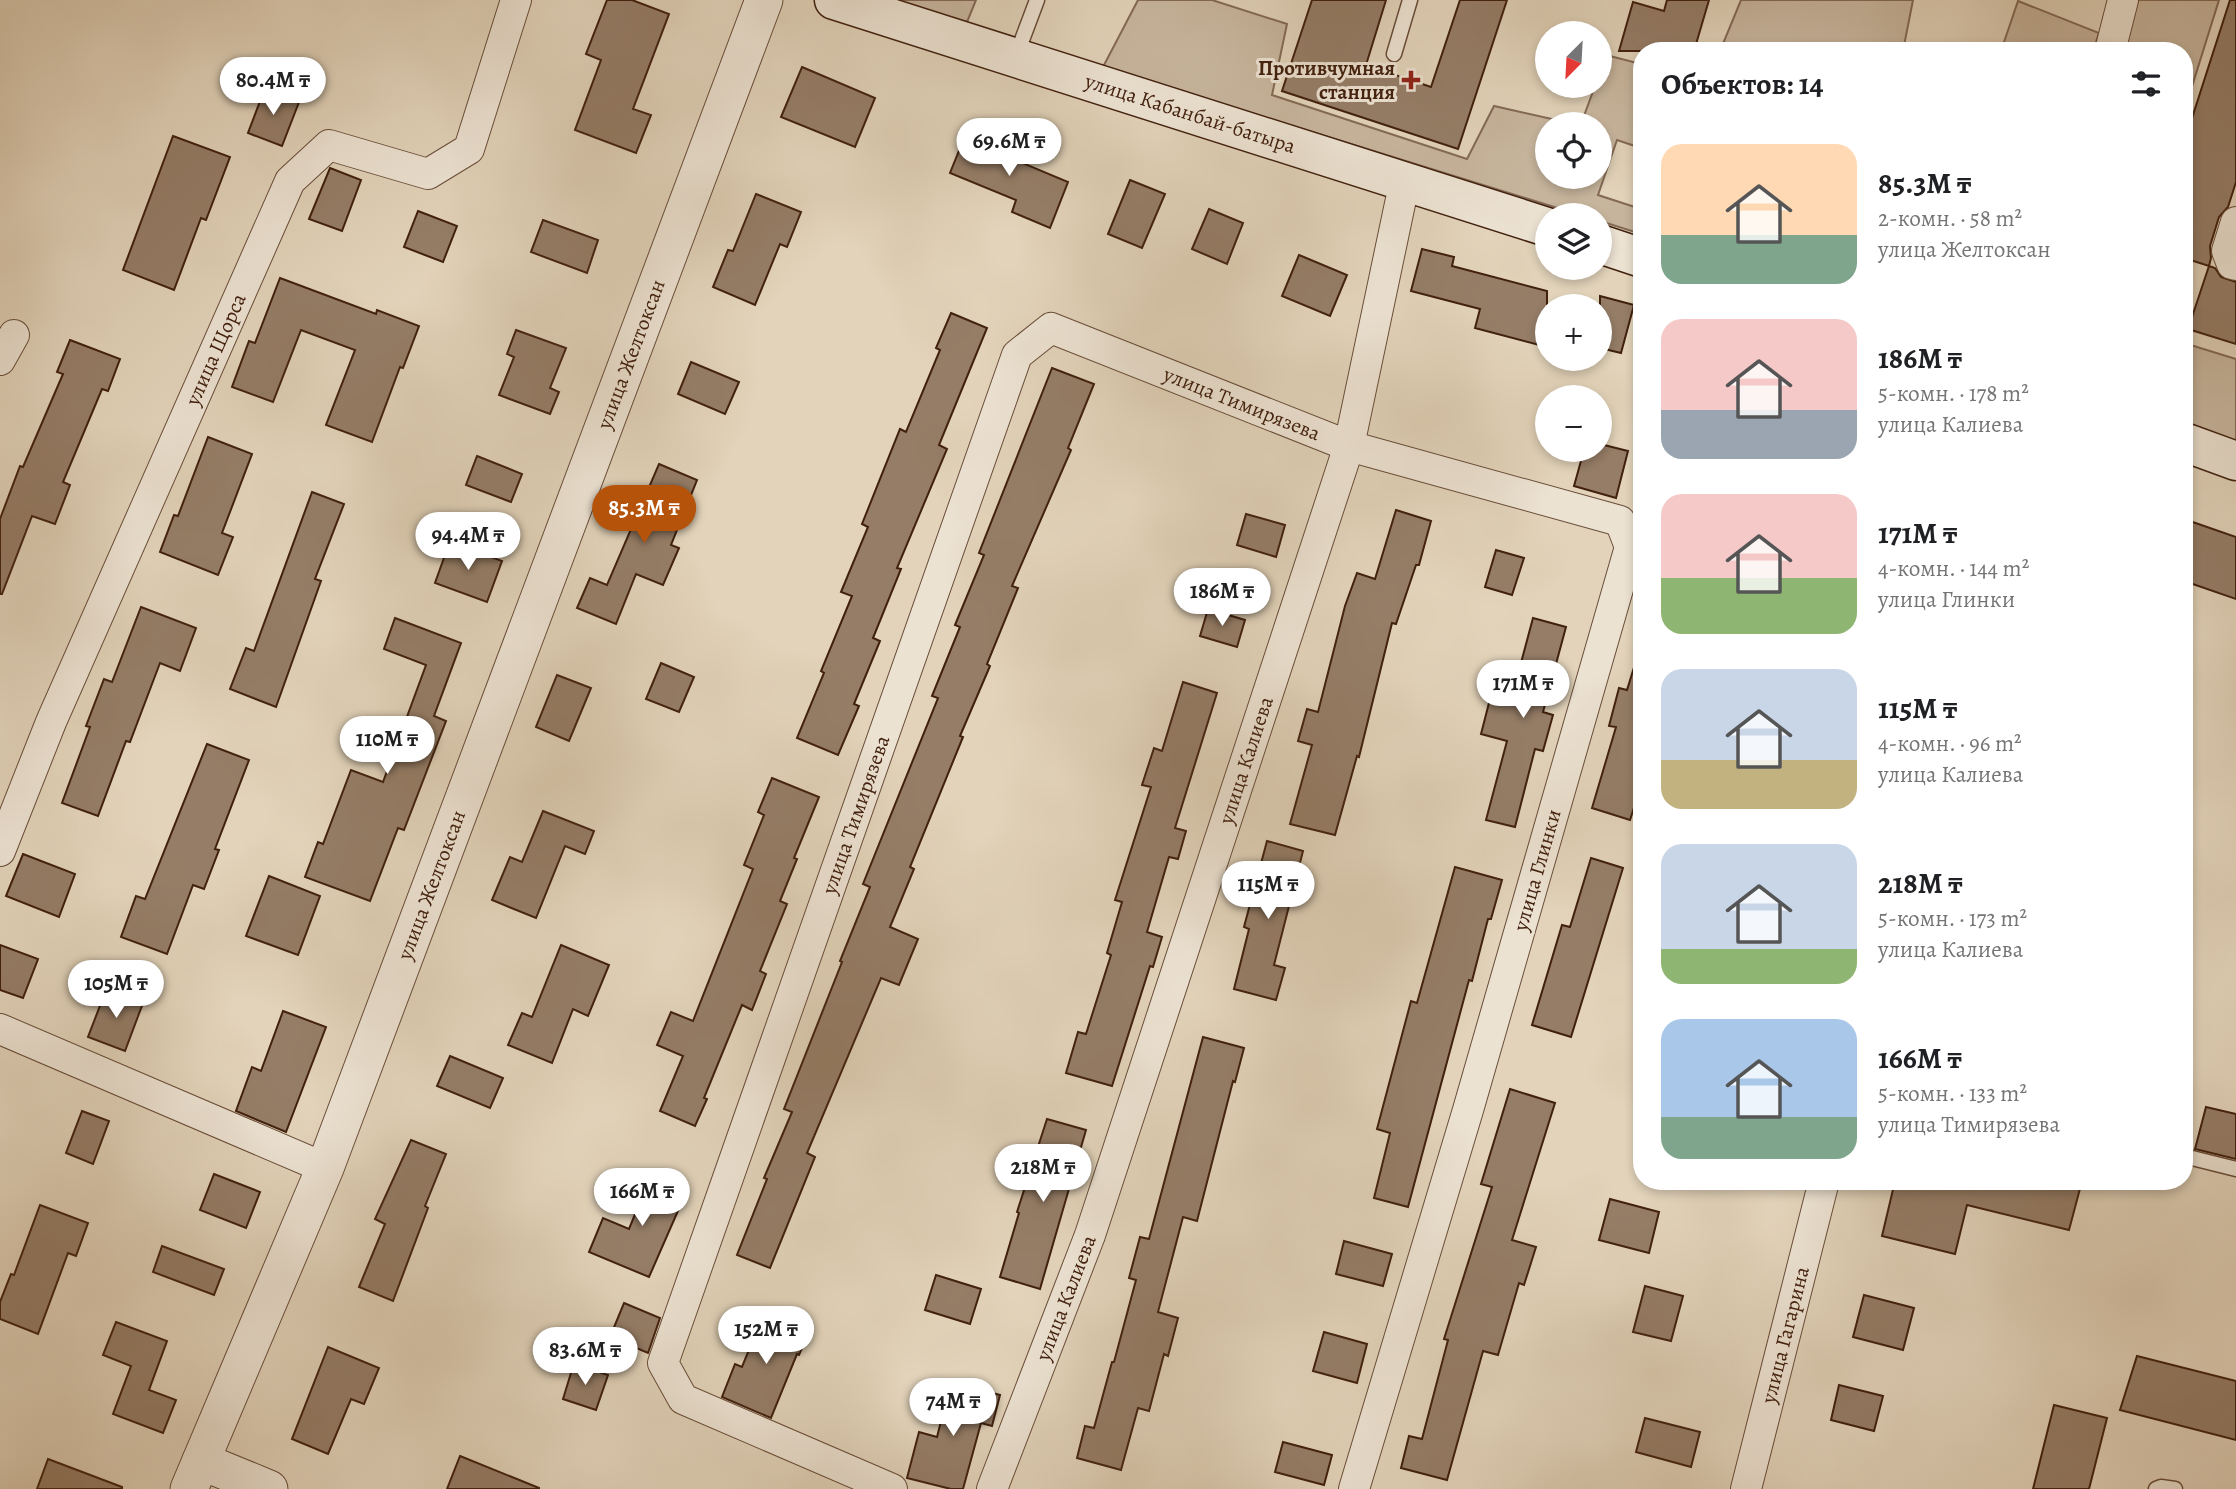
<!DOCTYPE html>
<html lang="ru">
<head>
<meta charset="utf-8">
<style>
	body { margin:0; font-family:Alegreya,serif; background:#f2f2f2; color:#202124; height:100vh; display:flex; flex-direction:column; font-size:26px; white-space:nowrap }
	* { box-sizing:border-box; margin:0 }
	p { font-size:23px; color:#757577 }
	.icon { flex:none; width:38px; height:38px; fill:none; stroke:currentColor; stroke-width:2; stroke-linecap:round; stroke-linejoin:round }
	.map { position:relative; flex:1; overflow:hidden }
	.sheet { position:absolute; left:1633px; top:42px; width:560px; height:1148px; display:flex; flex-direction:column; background:#fff; border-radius:28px; box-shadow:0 4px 10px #0003 }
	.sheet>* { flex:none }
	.needle { width:46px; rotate:204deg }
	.buttons { position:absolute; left:1535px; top:21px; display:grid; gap:14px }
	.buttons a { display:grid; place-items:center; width:77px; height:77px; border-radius:50%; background:#fff; box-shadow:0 4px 10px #0003; font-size:35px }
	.price { position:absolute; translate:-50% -60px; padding:0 16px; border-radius:24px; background:#fff; color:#222; font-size:23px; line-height:46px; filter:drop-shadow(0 2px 4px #0008) }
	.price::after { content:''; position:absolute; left:50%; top:42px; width:21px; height:16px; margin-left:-10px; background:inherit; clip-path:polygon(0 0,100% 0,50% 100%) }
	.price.selected { background:#b45309; color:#fff }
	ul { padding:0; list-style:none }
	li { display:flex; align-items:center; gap:21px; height:175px; padding:0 28px }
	li span { display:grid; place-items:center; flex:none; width:196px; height:140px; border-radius:21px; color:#555 }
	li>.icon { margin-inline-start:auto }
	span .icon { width:84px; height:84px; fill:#fffc; stroke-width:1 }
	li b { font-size:30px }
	h2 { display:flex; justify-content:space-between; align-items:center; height:84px; padding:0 28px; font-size:30px }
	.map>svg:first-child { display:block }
	.green { fill:#c7b59d; stroke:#846a56; stroke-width:2 }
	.building { fill:#957d67; stroke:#41200e; stroke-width:2 }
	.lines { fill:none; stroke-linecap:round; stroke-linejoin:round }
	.service-casing { stroke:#694d39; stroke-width:17 }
	.minor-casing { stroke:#694d39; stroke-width:32 }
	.tertiary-casing { stroke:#694d39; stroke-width:39 }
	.secondary-casing { stroke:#41200e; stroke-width:41 }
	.service { stroke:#ece2d2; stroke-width:14 }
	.minor { stroke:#ece2d2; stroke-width:30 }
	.tertiary { stroke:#ece2d2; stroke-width:37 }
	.secondary { stroke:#ece2d2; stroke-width:38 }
	.poi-dot { fill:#8f2418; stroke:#ece2d2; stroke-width:2.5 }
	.labels { text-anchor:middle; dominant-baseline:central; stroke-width:6; stroke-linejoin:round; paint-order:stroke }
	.poi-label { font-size:21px; font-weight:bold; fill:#41200e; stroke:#ece2d2; text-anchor:end }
	.street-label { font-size:21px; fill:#41200e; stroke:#ece2d2 }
</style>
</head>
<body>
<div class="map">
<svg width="2236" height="1489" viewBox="0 0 2236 1489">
	<rect width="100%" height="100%" fill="#e2d3ba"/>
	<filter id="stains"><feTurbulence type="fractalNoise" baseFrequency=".00286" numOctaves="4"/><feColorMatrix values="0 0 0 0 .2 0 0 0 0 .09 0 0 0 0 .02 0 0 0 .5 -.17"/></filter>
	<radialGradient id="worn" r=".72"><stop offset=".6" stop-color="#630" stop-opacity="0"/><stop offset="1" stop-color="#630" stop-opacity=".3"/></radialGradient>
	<g class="green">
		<polygon points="885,0 976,0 967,22"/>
		<polygon points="1138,0 1212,0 1287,24 1272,95 1467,159 1494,106 1574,124 1547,124 1547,177 1600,177 1600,124 1581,124 1595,86 1600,86 1600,74 1606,55 1641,64 1641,148 1617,140 1598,195 1641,209 1641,234 1600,221 1600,215 1580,215 1103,67"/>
		<polygon points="1741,0 1913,0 1903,51 1720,51"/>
		<polygon points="2132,0 2219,0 2184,112 2184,51 2119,51"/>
		<polygon points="2018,1 2099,33 2093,51 2001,51"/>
		<polygon points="2184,343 2236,359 2236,450 2184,431"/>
	</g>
	<g class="building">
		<polygon points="607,0 632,0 669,14 633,109 651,115 636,153 575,130 601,60 586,54"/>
		<polygon points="1312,0 1386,0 1366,65 1431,87 1460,0 1507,0 1458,149 1282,91"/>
		<polygon points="1667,0 1709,0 1694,51 1619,51 1633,2 1664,11"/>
		<polygon points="2230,0 2236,0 2236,182 2228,207 2219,217 2210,246 2211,258 2209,266 2184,258 2184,143"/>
		<polygon points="802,67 875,98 855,147 781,117"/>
		<polygon points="265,88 299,102 282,146 248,133"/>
		<polygon points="969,126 999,139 994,151 1068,182 1050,228 1012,212 1016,200 950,173"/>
		<polygon points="173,136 230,157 206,220 201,218 174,290 123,270"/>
		<polygon points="330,168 361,180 342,231 309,219"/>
		<polygon points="1130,180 1165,194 1142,248 1108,234"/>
		<polygon points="756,194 801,212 787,247 780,244 755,305 713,287 728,250 733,251"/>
		<polygon points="1209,209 1243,223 1227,264 1192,249"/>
		<polygon points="418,211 457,226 443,262 404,247"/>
		<polygon points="543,220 598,240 587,273 531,252"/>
		<polygon points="1422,249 1454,257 1452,266 1547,291 1547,347 1475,328 1480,309 1411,291"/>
		<polygon points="1299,255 1347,275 1330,316 1282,296"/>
		<polygon points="2209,266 2215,268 2221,277 2236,282 2236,344 2188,329"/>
		<polygon points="280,278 376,314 377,310 419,326 403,368 400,367 372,442 326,425 355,350 301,330 273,402 232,387 249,341 255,343"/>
		<polygon points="1600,296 1634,305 1621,353 1600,348"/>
		<polygon points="951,313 987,328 939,445 947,449 897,568 901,569 873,638 880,641 854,704 859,706 838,755 797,738 824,673 821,671 852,596 841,592 868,527 862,524 900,429 906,432 940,350 936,348"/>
		<polygon points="516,330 566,348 550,388 559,392 550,414 499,395 514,357 507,354"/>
		<polygon points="70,340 120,359 108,391 102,389 63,482 70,485 55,524 32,516 2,594 0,594 0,519 20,466 23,467 63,374 57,372"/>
		<polygon points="691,362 739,382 725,414 678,394"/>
		<polygon points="1052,368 1094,384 1068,448 1071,450 1012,586 1018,588 987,664 990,666 960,736 963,737 910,867 914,869 890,927 918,939 899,985 881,978 807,1153 815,1157 770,1268 737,1255 767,1179 764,1178 792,1112 784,1109 842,962 840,961 870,887 863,884 938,698 932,696 960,627 955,625 984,555 979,553"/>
		<polygon points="208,437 252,454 222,533 233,537 218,575 160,552 174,515 178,516"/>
		<polygon points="1600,444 1628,451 1616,498 1574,486 1584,450 1600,450"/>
		<polygon points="477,456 522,474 511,502 466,485"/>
		<polygon points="659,464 697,480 671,545 679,548 663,585 636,574 616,624 577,608 590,578 607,585"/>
		<polygon points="312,492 344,504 315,579 321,581 276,707 230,689 246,648 254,651"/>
		<polygon points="1396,510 1431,521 1419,565 1416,565 1396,624 1392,623 1359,757 1357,756 1335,835 1290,824 1312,745 1298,741 1307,709 1318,712 1345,606 1357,573 1375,579"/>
		<polygon points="1246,514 1285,525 1276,557 1237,545"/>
		<polygon points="2184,519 2236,537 2236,599 2184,581"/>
		<polygon points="450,541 502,561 487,602 435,583"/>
		<polygon points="1496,550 1524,558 1512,595 1485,587"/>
		<polygon points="141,607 196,628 180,671 160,663 130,742 126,741 98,816 62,803 90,727 86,726 104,679 112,682"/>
		<polygon points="1208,609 1245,620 1237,647 1200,636"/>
		<polygon points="395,618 461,643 434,716 446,721 404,830 398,828 370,901 305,877 318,842 323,844 351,770 383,782 426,665 384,649"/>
		<polygon points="1533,618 1566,627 1543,712 1553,715 1543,751 1535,749 1515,827 1486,820 1507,741 1481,734 1490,699 1510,704"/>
		<polygon points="661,663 694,677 679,712 646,699"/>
		<polygon points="1635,664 1642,665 1642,783 1630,820 1592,808 1616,727 1609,726 1619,688 1627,690"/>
		<polygon points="557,675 591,688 569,741 536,727"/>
		<polygon points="1183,682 1217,693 1175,828 1186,831 1178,859 1169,857 1147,932 1162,937 1153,967 1150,966 1112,1086 1066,1073 1078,1032 1086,1034 1111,955 1107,953 1122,902 1115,900 1151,787 1142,785 1154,748 1162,751"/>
		<polygon points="207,744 249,760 215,849 219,850 204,889 193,885 167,954 121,937 136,896 145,899"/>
		<polygon points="772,778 819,797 794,858 797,859 780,901 787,904 760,971 766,974 752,1010 742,1005 704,1098 707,1099 695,1126 660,1111 683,1056 657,1045 671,1012 693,1021 753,869 744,865 764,815 758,812"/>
		<polygon points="543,811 594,831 585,854 565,846 536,918 492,900 510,857 522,862"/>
		<polygon points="1267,841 1303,851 1274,965 1285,968 1276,1000 1234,989 1249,929 1244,927"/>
		<polygon points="23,854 75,874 59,917 6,896"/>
		<polygon points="1591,858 1623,868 1571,1037 1532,1025 1562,925 1570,927"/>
		<polygon points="1455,867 1502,880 1491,919 1488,919 1472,981 1469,980 1408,1207 1374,1198 1390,1133 1377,1129 1411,1001 1417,1003"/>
		<polygon points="269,876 320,896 298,955 246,936"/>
		<polygon points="0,945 38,959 23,998 0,990"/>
		<polygon points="561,945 609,965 588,1016 573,1009 552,1063 508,1045 522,1013 532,1017"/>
		<polygon points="106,990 143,1003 125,1051 88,1037"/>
		<polygon points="283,1011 326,1027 286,1132 236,1111 252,1067 261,1071"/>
		<polygon points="1203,1037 1244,1048 1235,1082 1233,1081 1197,1221 1183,1217 1158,1312 1178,1318 1168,1356 1164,1354 1149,1411 1138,1408 1121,1470 1077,1458 1085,1426 1094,1428 1112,1362 1114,1362 1136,1280 1129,1278 1140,1237 1149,1239"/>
		<polygon points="450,1056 503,1078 490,1108 437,1086"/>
		<polygon points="1510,1089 1555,1103 1512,1240 1536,1247 1524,1285 1519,1283 1498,1355 1483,1351 1447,1480 1401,1468 1409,1436 1422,1439 1448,1340 1444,1339 1492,1187 1481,1184"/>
		<polygon points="2206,1107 2236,1114 2236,1159 2195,1149"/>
		<polygon points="82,1111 109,1121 93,1164 66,1153"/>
		<polygon points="1047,1119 1086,1130 1040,1289 1000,1277 1019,1213 1017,1212"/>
		<polygon points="411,1140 446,1154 425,1206 428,1208 393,1301 359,1287 385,1224 375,1219"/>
		<polygon points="652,1173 688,1188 649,1277 589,1252 603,1218 629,1229"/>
		<polygon points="214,1174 260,1192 246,1228 200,1210"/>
		<polygon points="1895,1181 2082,1181 2069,1230 1967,1205 1955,1254 1882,1236"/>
		<polygon points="1610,1199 1659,1212 1649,1253 1599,1240"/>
		<polygon points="40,1205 88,1223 76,1256 68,1253 38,1334 0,1319 0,1302 11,1274 14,1275"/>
		<polygon points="1344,1241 1392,1254 1383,1286 1336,1274"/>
		<polygon points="162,1246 224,1269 214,1295 153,1272"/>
		<polygon points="936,1275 981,1289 970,1324 925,1310"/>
		<polygon points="1645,1286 1683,1296 1671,1341 1633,1332"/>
		<polygon points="1864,1295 1914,1308 1903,1350 1853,1337"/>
		<polygon points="624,1303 660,1318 648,1353 610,1337"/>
		<polygon points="764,1313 809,1332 799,1355 797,1354 771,1418 722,1397 735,1364 742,1367"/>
		<polygon points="116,1322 167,1341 149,1390 176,1400 163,1433 113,1414 131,1366 103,1355"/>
		<polygon points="1324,1332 1367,1344 1357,1383 1313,1371"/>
		<polygon points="328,1347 379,1368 364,1404 351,1399 328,1454 292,1439"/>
		<polygon points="2137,1356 2236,1381 2236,1440 2120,1410"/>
		<polygon points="574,1363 608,1375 596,1410 563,1399"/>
		<polygon points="951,1382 1000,1395 992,1426 981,1423 963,1489 951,1489 907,1478 919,1432 937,1437"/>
		<polygon points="1839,1385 1883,1396 1874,1431 1831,1420"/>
		<polygon points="2054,1405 2107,1418 2089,1489 2033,1489"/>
		<polygon points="1645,1418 1700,1432 1691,1467 1636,1452"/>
		<polygon points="1283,1442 1332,1455 1324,1485 1275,1472"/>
		<polygon points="460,1456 539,1488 539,1489 447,1489"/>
		<polygon points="48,1459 122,1487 122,1489 37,1489"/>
	</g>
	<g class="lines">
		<defs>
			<g id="service">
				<polyline points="1394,54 1410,0"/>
				<polyline points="1016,56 1037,0"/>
				<polyline points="2184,1156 2236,1169"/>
				<polyline points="2156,1489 2161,1487 2175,1489"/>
			</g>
			<g id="minor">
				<polyline points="2110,51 2123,0"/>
				<polyline points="2236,222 2227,251 2232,264 2236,265"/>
				<polyline points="0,360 14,335"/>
				<path id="s1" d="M0 851 51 722 290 181 329 145 428 174 469 149 516 0"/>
				<polyline points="0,1029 325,1168"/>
				<path id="s2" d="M892 1489 683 1399 663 1363 1017 355 1051 328 1349 446 1620 521 1630 547 1468 1110 1354 1489"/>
				<path id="s3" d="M992 1489 1090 1235 1349 446 1405 180"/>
				<path id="s4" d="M1746 1489 1824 1181"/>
			</g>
			<g id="tertiary">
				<polyline points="201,1461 269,1489"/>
				<path id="s5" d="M189 1489 325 1168 764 0"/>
			</g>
			<g id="secondary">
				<path id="s6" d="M834 0 1547 227"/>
				<polyline points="1600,244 1642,258"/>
				<polyline points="2184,442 2236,461"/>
			</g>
		</defs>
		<use href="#service" class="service-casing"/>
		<use href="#minor" class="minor-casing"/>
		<use href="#tertiary" class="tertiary-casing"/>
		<use href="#secondary" class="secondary-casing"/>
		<use href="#service" class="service"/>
		<use href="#minor" class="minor"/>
		<use href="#tertiary" class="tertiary"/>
		<use href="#secondary" class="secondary"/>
	</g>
	<path class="poi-dot" d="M1407.5 69.5h7v7h7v7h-7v7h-7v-7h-7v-7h7z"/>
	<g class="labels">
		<g class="poi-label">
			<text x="1395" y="68">Противчумная<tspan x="1395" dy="24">станция</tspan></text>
		</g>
		<g class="street-label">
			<text stroke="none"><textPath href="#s6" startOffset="374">улица Кабанбай-батыра</textPath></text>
			<text stroke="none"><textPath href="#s1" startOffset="546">улица Щорса</textPath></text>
			<text stroke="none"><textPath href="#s5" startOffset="1218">улица Желтоксан</textPath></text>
			<text stroke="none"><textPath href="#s2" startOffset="1586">улица Тимирязева</textPath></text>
			<text stroke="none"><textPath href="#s3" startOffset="772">улица Калиева</textPath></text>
			<text stroke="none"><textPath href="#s2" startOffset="850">улица Тимирязева</textPath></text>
			<text transform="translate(1537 870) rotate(-74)">улица Глинки</text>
			<text stroke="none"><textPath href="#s5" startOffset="651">улица Желтоксан</textPath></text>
			<text stroke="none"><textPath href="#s3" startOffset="205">улица Калиева</textPath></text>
			<text stroke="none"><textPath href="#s4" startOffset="159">улица Гагарина</textPath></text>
		</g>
	</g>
	<rect width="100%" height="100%" filter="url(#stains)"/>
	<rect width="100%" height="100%" fill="url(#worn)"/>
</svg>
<div class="buttons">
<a><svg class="needle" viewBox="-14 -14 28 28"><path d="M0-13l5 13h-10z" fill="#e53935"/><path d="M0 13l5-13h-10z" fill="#757577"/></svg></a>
<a><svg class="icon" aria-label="locate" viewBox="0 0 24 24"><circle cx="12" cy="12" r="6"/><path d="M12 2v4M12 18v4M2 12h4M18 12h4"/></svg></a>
<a><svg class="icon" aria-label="layers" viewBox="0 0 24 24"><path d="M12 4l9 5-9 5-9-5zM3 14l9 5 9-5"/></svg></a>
<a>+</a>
<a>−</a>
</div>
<b class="price" style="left:273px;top:117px">80.4M ₸</b>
<b class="price" style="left:1009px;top:178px">69.6M ₸</b>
<b class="price selected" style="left:644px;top:545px">85.3M ₸</b>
<b class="price" style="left:468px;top:572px">94.4M ₸</b>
<b class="price" style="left:1222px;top:628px">186M ₸</b>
<b class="price" style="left:1523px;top:720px">171M ₸</b>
<b class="price" style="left:387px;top:776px">110M ₸</b>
<b class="price" style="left:1268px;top:921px">115M ₸</b>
<b class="price" style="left:116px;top:1020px">105M ₸</b>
<b class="price" style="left:1043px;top:1204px">218M ₸</b>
<b class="price" style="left:642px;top:1228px">166M ₸</b>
<b class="price" style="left:766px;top:1366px">152M ₸</b>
<b class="price" style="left:585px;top:1387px">83.6M ₸</b>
<b class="price" style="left:953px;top:1438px">74M ₸</b>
<section class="sheet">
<h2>Объектов: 14<svg class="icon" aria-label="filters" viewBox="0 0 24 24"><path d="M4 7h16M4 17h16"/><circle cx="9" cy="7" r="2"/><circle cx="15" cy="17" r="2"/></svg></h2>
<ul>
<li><span style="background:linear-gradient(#ffd9b3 65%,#7fa58c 0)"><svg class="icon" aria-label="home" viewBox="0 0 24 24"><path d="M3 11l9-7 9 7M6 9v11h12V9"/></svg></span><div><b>85.3M ₸</b><p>2-комн. · 58 m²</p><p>улица Желтоксан</p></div></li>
<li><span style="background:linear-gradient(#f6c9c9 65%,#9aa5b1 0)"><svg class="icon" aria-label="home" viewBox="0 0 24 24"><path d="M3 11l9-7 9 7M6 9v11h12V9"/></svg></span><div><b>186M ₸</b><p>5-комн. · 178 m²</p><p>улица Калиева</p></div></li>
<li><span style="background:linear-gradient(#f6c9c9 60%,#8fb573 0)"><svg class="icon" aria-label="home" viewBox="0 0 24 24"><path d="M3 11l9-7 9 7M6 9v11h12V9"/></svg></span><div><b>171M ₸</b><p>4-комн. · 144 m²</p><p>улица Глинки</p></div></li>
<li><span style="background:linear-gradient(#c9d6e8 65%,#c2b280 0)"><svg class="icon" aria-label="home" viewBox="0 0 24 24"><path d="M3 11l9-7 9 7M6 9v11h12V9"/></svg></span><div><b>115M ₸</b><p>4-комн. · 96 m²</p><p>улица Калиева</p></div></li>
<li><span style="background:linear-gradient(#c9d6e8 75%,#8fb573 0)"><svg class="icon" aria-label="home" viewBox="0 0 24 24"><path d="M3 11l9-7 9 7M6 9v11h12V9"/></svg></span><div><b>218M ₸</b><p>5-комн. · 173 m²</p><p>улица Калиева</p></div></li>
<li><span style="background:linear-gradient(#a9c7e8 70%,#7fa58c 0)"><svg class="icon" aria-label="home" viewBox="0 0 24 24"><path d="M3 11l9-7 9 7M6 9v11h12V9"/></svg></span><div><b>166M ₸</b><p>5-комн. · 133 m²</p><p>улица Тимирязева</p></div></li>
</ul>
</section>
</div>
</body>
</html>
